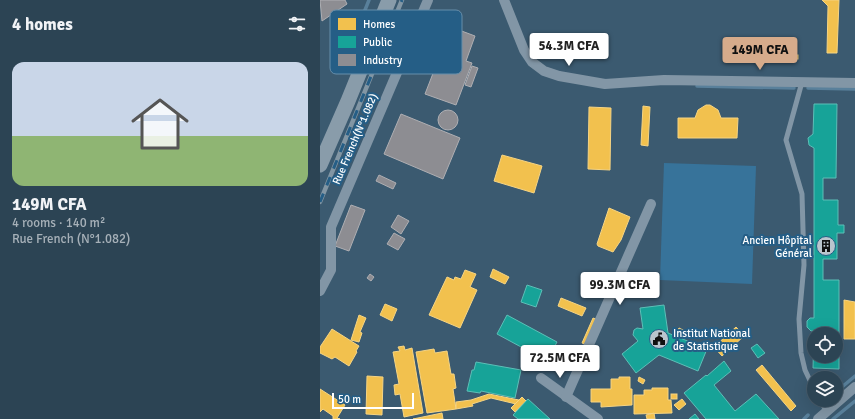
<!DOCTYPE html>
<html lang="en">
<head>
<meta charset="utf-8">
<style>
	body { margin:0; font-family:Signika,sans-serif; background:#344b5a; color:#f1f3f6; height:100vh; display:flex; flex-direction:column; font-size:15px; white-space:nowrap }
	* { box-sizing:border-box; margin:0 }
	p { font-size:13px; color:#a6b0b8 }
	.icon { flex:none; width:22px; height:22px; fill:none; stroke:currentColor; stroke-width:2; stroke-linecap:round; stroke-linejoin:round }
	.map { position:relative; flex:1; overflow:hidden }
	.drawer { display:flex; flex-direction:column; background:#2c4454; width:320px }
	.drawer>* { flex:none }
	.tools { position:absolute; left:487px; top:327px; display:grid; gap:8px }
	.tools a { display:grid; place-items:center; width:36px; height:36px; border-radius:50%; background:#2c4454; box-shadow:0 4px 16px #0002,0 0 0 1px #485c6b; font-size:20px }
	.scale { position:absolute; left:12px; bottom:10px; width:82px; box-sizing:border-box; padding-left:4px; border:2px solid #fff; border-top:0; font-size:11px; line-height:14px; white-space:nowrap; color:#fff; -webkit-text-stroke:3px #255e86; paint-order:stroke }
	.price { position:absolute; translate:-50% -34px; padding:0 9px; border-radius:4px; background:#fff; color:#222; font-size:13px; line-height:26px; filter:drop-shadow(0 1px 2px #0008) }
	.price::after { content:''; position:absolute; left:50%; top:24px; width:12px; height:9px; margin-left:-6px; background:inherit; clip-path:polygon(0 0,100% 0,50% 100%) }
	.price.active { background:#d6ab8b; color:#111 }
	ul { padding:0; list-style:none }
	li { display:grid; align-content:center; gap:8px; height:212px; padding:0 12px }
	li+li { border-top:1px solid #485c6b }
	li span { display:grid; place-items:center; height:124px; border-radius:12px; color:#555 }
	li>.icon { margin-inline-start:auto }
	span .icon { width:72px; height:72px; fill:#fffc; stroke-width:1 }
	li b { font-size:17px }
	h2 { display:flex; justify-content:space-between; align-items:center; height:48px; padding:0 12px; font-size:17px }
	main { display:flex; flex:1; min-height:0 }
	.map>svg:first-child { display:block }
	.green { fill:#37739a }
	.homes { fill:#f2c14e; stroke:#f6d483 }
	.public { fill:#17a398; stroke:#5dbfb7; fill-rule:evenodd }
	.industry { fill:#8d8d92; stroke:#afafb3 }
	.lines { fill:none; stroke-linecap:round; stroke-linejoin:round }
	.stream { stroke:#59809b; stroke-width:3.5 }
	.lane { stroke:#8296a6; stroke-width:5 }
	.street { stroke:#8296a6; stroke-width:10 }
	.secondary { stroke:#899caa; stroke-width:15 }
	.rail-casing { stroke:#8296a4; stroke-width:4.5 }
	.rail { stroke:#255e86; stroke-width:3; stroke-dasharray:9; stroke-linecap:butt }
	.labels { text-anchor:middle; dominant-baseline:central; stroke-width:4; stroke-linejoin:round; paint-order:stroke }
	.street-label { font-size:11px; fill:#fff; stroke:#255e86 }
	.poi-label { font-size:11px; fill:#fff; stroke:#255e86; text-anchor:end }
	.key { fill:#255e86; stroke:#668eaa; stroke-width:1 }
	.key-label { font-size:11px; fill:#fff }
</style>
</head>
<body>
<main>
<section class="drawer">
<h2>4 homes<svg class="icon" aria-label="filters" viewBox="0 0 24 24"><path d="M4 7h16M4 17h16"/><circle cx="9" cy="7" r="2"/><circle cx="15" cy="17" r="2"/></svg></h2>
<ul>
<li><span style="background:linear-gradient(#c9d6e8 60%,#8fb573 0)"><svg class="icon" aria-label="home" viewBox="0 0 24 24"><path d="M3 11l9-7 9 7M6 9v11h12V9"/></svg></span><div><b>149M CFA</b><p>4 rooms · 140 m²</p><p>Rue French (N°1.082)</p></div></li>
</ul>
</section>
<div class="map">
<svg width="535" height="419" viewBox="0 0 535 419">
	<rect width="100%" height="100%" fill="#3b5a70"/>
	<polygon class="green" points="344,163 436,166 432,284 340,280"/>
	<g class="homes">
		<polygon points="502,0 519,0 517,53 507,53 508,6"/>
		<polygon points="253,39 255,45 261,46 261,57 245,56 243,41"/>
		<rect x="473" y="55" width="5" height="4"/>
		<polygon points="386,105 390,105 398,110 401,118 418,118 417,138 358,138 358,118 375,118 378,110"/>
		<polygon points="323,106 330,107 328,146 321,145"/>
		<polygon points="269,107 291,108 290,170 268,169"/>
		<polygon points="182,155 222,166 214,193 174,181"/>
		<polygon points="289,208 310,217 301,240 293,252 278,246 277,244"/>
		<polygon points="173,269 189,277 185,284 170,277"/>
		<polygon points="145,270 156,274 150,287 157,290 140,328 109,315 127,277 134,280 135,277 141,279"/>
		<polygon points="241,298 266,308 262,316 238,306"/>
		<polygon points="524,300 535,302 535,339 524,339"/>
		<polygon points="65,304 77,309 72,321 60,315"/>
		<polygon points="39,315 46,318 40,332 42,333 39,342 31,340"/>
		<polygon points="273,318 278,320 267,345 262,343"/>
		<polygon points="416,327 424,336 402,356 394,347"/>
		<polygon points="359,328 367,332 365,337 356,334"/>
		<polygon points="12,329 39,346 36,351 37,352 29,366 15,357 12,359 0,353 0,347"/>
		<polygon points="84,346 85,350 92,348 103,413 84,417 80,394 75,395 74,385 79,384 73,352 80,351 78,347"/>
		<polygon points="114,349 115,353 127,351 131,374 134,374 136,388 133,389 136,409 107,413 96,352"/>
		<polygon points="442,365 476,406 471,411 436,370"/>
		<polygon points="47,376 63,377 62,415 46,414"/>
		<polygon points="299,377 310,377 310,389 312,389 312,405 281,407 281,402 271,402 271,389 291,389 291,379 299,379"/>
		<polygon points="319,377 325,380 323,384 318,381"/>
		<polygon points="332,388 348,388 348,400 351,400 352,413 314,414 314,395 324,395 324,390 332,390"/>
		<polygon points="0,389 25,405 17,418 20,419 13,419 13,416 3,409 0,412"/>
		<polygon points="169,394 199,400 196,404 171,398 152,404 153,406 136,409 136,402 151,400"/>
		<rect x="351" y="394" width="6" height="5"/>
		<polygon points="202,397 206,401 195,412 191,408"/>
		<polygon points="362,399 366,404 359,410 354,405"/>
		<polygon points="122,413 123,419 93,419"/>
		<polygon points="334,413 335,419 327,419 326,415"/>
	</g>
	<g class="public">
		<path d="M494 104H517L516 178H503V200H518V225H524V233H517V259H503V280H519V369L493 368 494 331H491L487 327V321L490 318H494V148L489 145 488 138 493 134ZM494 334H516V356H494Z"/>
		<polygon points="207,285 222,290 216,307 201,302"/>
		<polygon points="344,305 348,333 387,349 378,371 339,355 316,373 302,354 318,341 313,335 314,330 317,328 323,329 320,308"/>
		<polygon points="187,315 237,342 227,361 177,334"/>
		<polygon points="437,344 445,353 438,358 431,348"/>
		<polygon points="404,361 411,371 394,385 415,411 436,394 459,419 386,419 364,393 386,375 387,376"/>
		<polygon points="156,362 201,370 195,398 161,391 160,393 147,391 152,370 154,370"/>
		<polygon points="208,399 230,419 198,419 193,415"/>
		<polygon points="375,414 379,419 369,419"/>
	</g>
	<g class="industry">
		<polygon points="0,0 25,0 27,4 2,21"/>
		<polygon points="131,27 155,36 146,61 152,63 136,105 105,94"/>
		<polygon points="152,66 158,68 151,87 145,85"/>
		<circle cx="128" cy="120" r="10"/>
		<polygon points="81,114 140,138 123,179 64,154"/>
		<polygon points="59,175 76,183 73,189 56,181"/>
		<polygon points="31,205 45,210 29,251 15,246"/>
		<polygon points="78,215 89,221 81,234 71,227"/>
		<polygon points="74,233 85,239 78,250 67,244"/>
		<polygon points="50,274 54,277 51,281 47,278"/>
	</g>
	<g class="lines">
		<g class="stream">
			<polyline points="30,39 37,30 49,0"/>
			<polyline points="377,86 474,88"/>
			<polyline points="488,88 535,89"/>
			<polyline points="516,392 535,376"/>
			<polyline points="484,419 488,415"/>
			<polyline points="513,419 535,401"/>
		</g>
		<g class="lane">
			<polyline points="482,82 466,140 482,194 484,265 479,319 481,353 485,370 494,389"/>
			<polyline points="499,400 507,411"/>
		</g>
		<g class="street">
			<polyline points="184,0 204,50 212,62 224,71 239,76 285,84 344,80 535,83"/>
			<polyline points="0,291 11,270 11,227 108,0"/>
			<polyline points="221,378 278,419"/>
			<polyline points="246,397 331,204"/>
			<polyline points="498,419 535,387"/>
		</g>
		<polyline class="secondary" points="0,165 28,101 69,0"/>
		<defs>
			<polyline id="rail" points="0,202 82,0"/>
		</defs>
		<use href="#rail" class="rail-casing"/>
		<use href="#rail" class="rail"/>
	</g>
	<defs>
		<symbol id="building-disc" viewBox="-11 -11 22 22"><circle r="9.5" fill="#bac5cd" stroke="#255e86"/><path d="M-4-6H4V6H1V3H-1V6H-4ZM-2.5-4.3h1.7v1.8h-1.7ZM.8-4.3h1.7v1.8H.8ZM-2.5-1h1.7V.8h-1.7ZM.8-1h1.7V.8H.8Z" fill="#111"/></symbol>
		<symbol id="civic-disc" viewBox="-11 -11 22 22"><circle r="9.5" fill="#bac5cd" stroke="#255e86"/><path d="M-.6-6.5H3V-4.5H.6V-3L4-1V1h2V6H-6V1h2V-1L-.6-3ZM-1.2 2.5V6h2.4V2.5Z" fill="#111"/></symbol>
	</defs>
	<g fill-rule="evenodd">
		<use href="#building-disc" x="495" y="235" width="22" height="22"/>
		<use href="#civic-disc" x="328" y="328" width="22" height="22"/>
	</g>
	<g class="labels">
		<g class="street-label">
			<text transform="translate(35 139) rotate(-67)">Rue French(N°1.082)</text>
		</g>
		<g class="poi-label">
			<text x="492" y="240">Ancien Hôpital<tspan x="492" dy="13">Général</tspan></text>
			<text x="353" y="333" text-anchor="start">Institut National<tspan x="353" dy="13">de Statistique</tspan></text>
		</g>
	</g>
	<rect x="10" y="10" width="132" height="64" rx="6" class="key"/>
	<rect x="18" y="18" width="18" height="12" fill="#f2c14e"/>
	<rect x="18" y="36" width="18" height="12" fill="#17a398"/>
	<rect x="18" y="54" width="18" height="12" fill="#8d8d92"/>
	<g class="key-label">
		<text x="43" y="28">Homes</text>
		<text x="43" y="46">Public</text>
		<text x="43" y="64">Industry</text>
	</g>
</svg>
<div class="tools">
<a><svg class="icon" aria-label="locate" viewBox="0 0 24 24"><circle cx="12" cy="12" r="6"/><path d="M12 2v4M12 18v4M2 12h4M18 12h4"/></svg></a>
<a><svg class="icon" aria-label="layers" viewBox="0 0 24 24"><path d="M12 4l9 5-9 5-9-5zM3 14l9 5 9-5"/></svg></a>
</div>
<div class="scale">50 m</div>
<b class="price" style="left:249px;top:67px">54.3M CFA</b>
<b class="price active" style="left:440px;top:71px">149M CFA</b>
<b class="price" style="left:300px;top:306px">99.3M CFA</b>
<b class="price" style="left:240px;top:379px">72.5M CFA</b>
</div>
</main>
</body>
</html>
